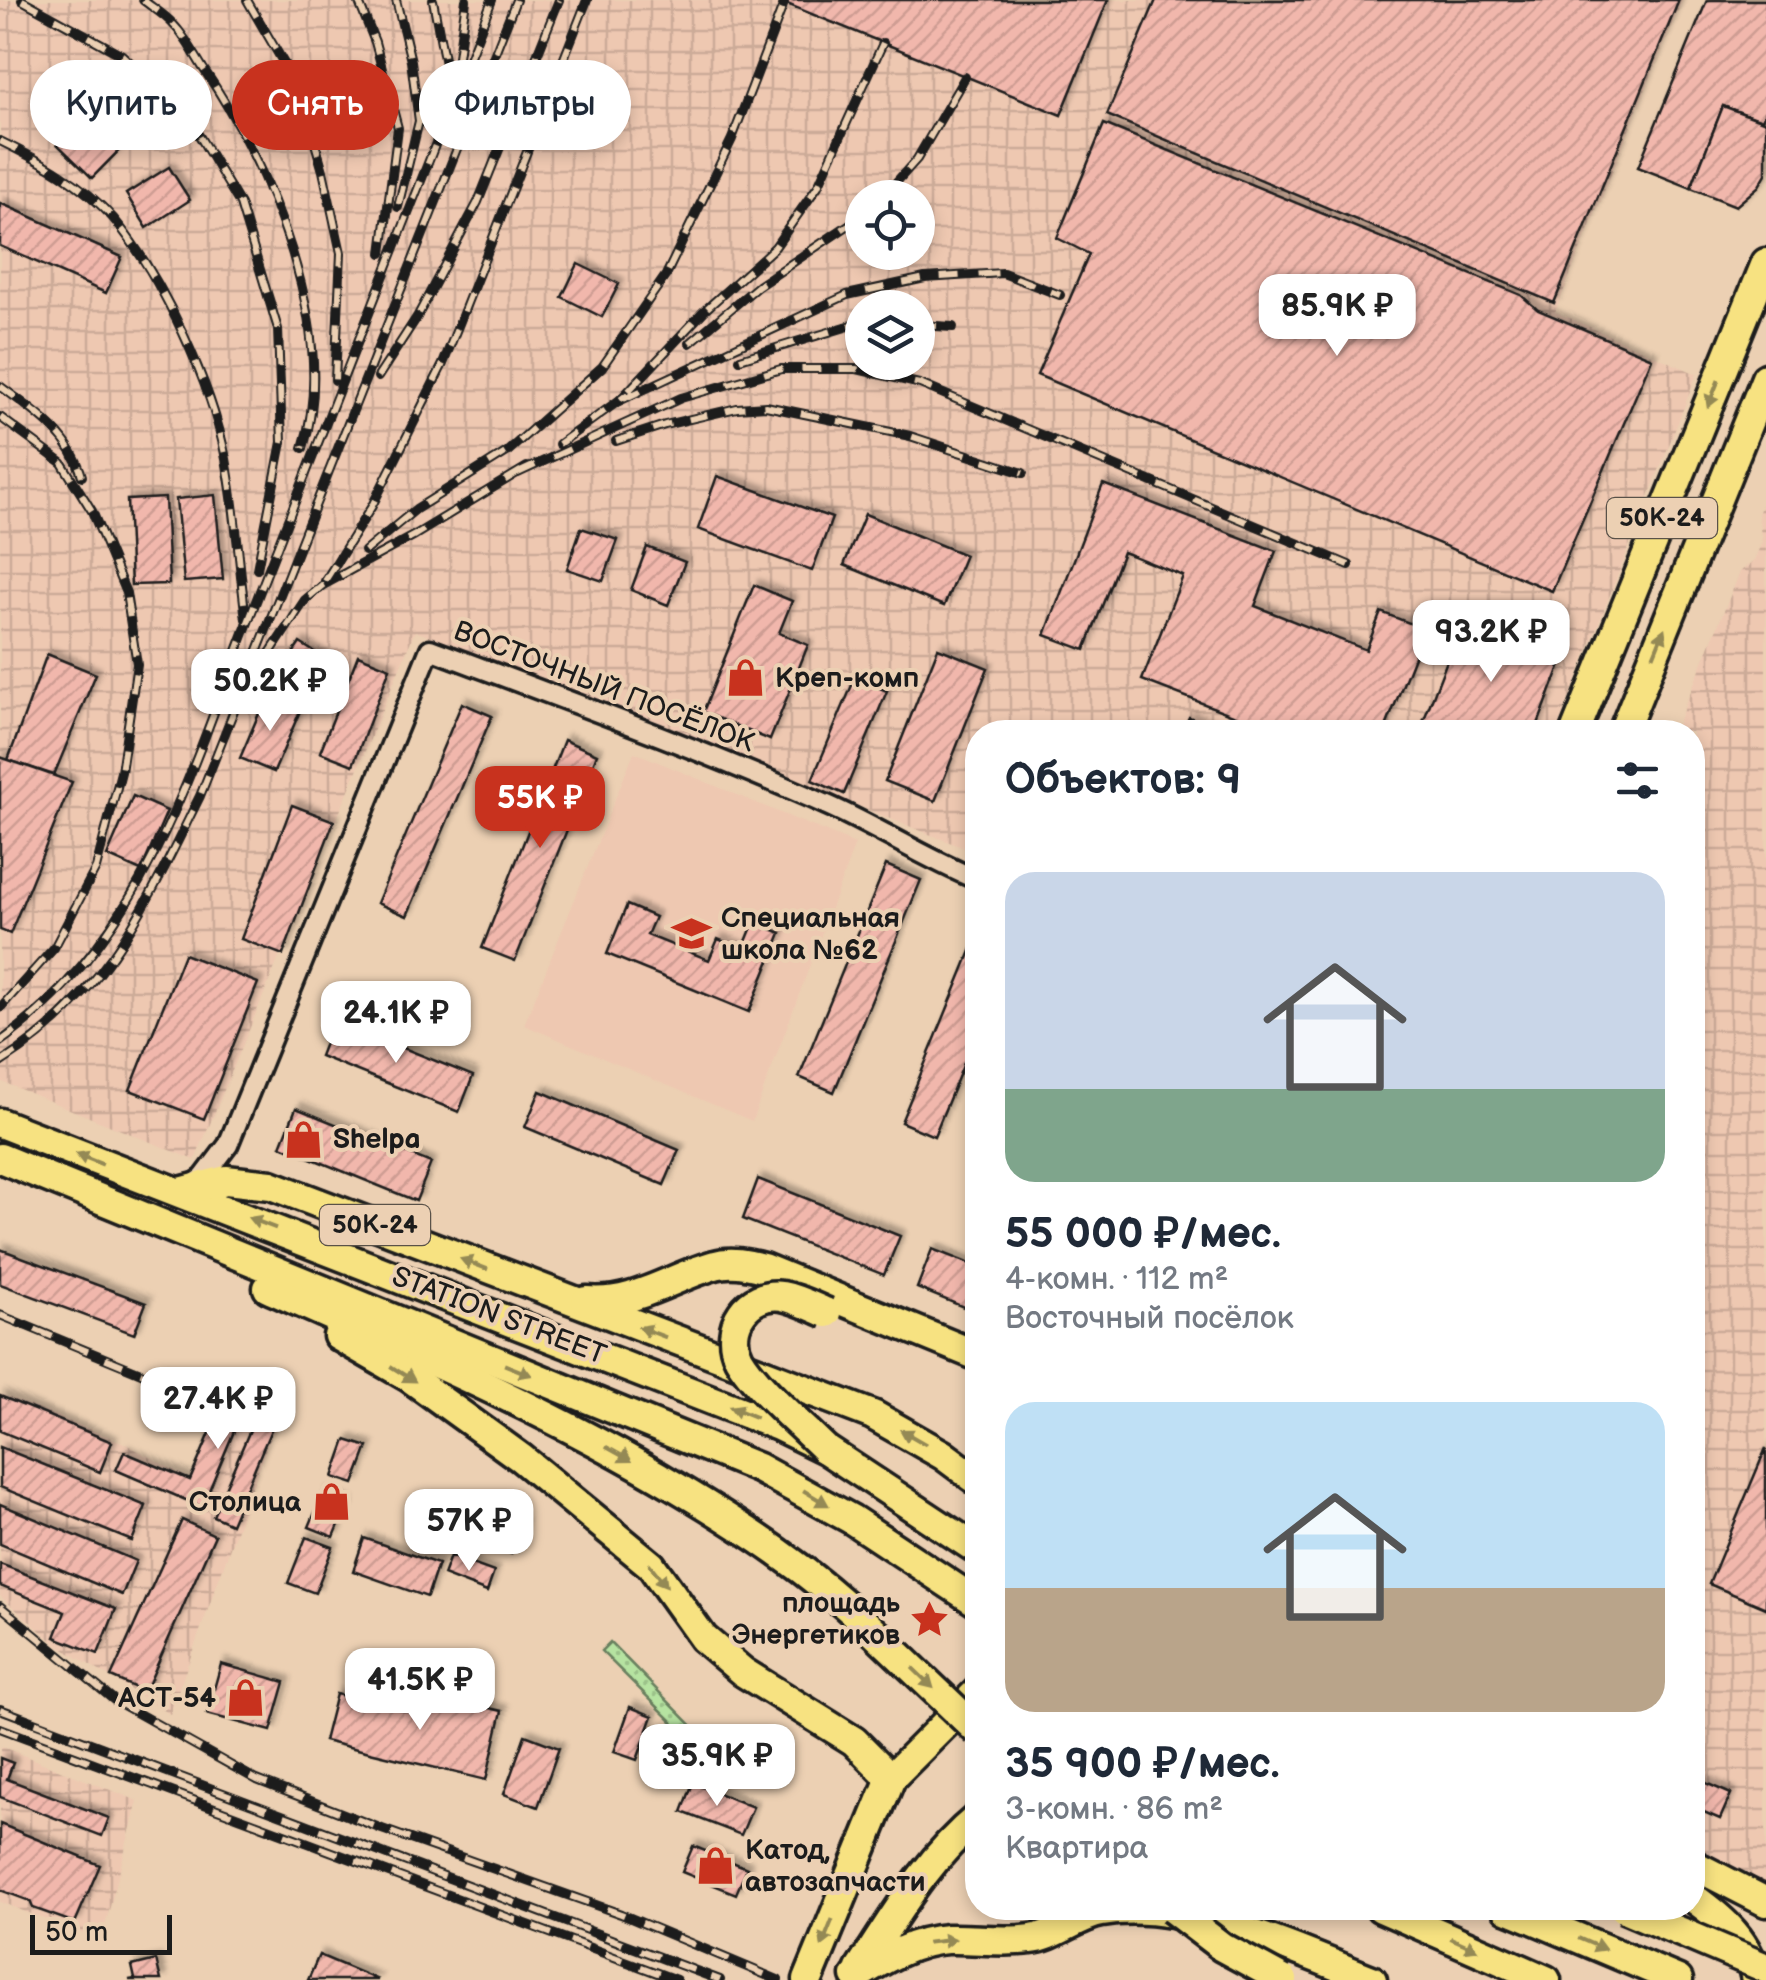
<!DOCTYPE html>
<html lang="ru">
<head>
<meta charset="utf-8">
<style>
	body { margin:0; font-family:"Balsamiq Sans",sans-serif; background:#f2f2f3; color:#1f2937; height:100vh; display:flex; flex-direction:column; font-size:38px; white-space:nowrap }
	* { box-sizing:border-box; margin:0 }
	p { font-size:32px; color:#747a83 }
	.icon { flex:none; width:55px; height:55px; fill:none; stroke:currentColor; stroke-width:2; stroke-linecap:round; stroke-linejoin:round }
	.map { position:relative; flex:1; overflow:hidden }
	.sheet { position:absolute; left:965px; top:720px; width:740px; height:1200px; display:flex; flex-direction:column; background:#fff; border-radius:40px; box-shadow:0 5px 15px #0003 }
	.sheet>* { flex:none }
	.banner { position:absolute; left:30px; top:60px; width:785px; height:90px; display:flex; gap:20px }
	.controls { position:absolute; left:845px; top:180px; display:grid; gap:20px }
	.controls a { display:grid; place-items:center; width:90px; height:90px; border-radius:50%; background:#fff; box-shadow:0 5px 15px #0003; font-size:50px }
	.scale { position:absolute; left:30px; bottom:25px; width:142px; box-sizing:border-box; padding-left:10px; border:5px solid #1c1c1c; border-top:0; font-size:28px; line-height:35px; white-space:nowrap; color:#1c1c1c; -webkit-text-stroke:8px #ecd0b3; paint-order:stroke }
	.price { position:absolute; translate:-50% -85px; padding:0 22px; border-radius:20px; background:#fff; color:#222; font-size:32px; line-height:65px; filter:drop-shadow(0 2px 5px #0008) }
	.price::after { content:''; position:absolute; left:50%; top:60px; width:30px; height:22px; margin-left:-15px; background:inherit; clip-path:polygon(0 0,100% 0,50% 100%) }
	.price.selected { background:#c8321e; color:#fff }
	ul { padding:0; list-style:none }
	li { display:grid; align-content:center; gap:20px; height:530px; padding:0 40px }
	li span { display:grid; place-items:center; height:310px; border-radius:30px; color:#555 }
	li>.icon { margin-inline-start:auto }
	span .icon { width:180px; height:180px; fill:#fffc; stroke-width:1 }
	li b { font-size:42px }
	h2 { display:flex; justify-content:space-between; align-items:center; height:120px; padding:0 40px; font-size:42px }
	.tag { padding:0 35px; border-radius:45px; background:#fff; box-shadow:0 5px 15px #0003; font-size:35px; line-height:90px }
	.tag.selected { background:#c8321e; color:#fff }
	.map>svg:first-child { display:block }
	.built { fill:#eec8b1 }
	.industrial { fill:url(#industrial-grid); fill-rule:evenodd }
	.grass { fill:url(#grass-dots); stroke:#69805e; stroke-width:2.5 }
	.building { fill:url(#building-hatch); stroke:#1c1c1c; stroke-width:2.5; filter:url(#shadow) }
	.lines { fill:none; stroke-linecap:round; stroke-linejoin:round }
	.minor-casing { stroke:#1c1c1c; stroke-width:25 }
	.primary-casing { stroke:#1c1c1c; stroke-width:35 }
	.minor { stroke:#ecd0b3; stroke-width:18 }
	.primary { stroke:#f7e281; stroke-width:28 }
	.rail-casing { stroke:#1c1c1c; stroke-width:10 }
	.rail { stroke:#ecd0b3; stroke-width:6; stroke-dasharray:19; stroke-linecap:butt }
	.primary-bridge-casing { stroke:#1c1c1c; stroke-width:35; stroke-linecap:butt }
	.primary-bridge { stroke:#f7e281; stroke-width:28 }
	.oneway { fill:#948954 }
	.labels { text-anchor:middle; dominant-baseline:central; stroke-width:8; stroke-linejoin:round; paint-order:stroke }
	.shield { fill:#ecd0b3; stroke:#5a5249; stroke-width:2.5 }
	.shield-label { font-size:25px; font-weight:bold; fill:#1c1c1c }
	.poi-label { font-size:28px; font-weight:bold; fill:#1c1c1c; stroke:#ecd0b3; text-anchor:start }
	.street-label { font-size:28px; fill:#1c1c1c; stroke:#ecd0b3 }
</style>
</head>
<body>
<div class="map">
<svg width="1766" height="1980" viewBox="0 0 1766 1980">
	<defs>
		<pattern id="industrial-grid" width="8" height="8" patternUnits="userSpaceOnUse" patternTransform="scale(2.5)"><rect width="8" height="8" fill="#eec8b1"/><path d="M0 4h8M4 0v8" fill="none" stroke="#ccab98"/></pattern>
		<pattern id="grass-dots" width="8" height="8" patternUnits="userSpaceOnUse" patternTransform="scale(2.5)"><rect width="8" height="8" fill="#b6e3a1"/><path d="M2 2h.1M6 6h.1" fill="none" stroke="#9cc28a" stroke-width="1.8" stroke-linecap="round"/></pattern>
		<pattern id="building-hatch" width="6" height="6" patternUnits="userSpaceOnUse" patternTransform="scale(2.5)"><rect width="6" height="6" fill="#f1b7ac"/><path d="M-1 1l2-2M0 6l6-6M5 7l2-2" fill="none" stroke="#ce9d93"/></pattern>
		<filter id="shadow"><feDropShadow dx="5" dy="-5" stdDeviation="2.5" flood-color="#0004"/></filter>
	</defs>
	<rect width="100%" height="100%" fill="#ecd0b3"/>
	<filter id="ink" filterUnits="userSpaceOnUse"><feTurbulence type="fractalNoise" baseFrequency=".01" numOctaves="2"/><feDisplacementMap in="SourceGraphic" scale="20" xChannelSelector="R" yChannelSelector="G"/><feConvolveMatrix kernelMatrix="1 2 1 2 8 2 1 2 1" color-interpolation-filters="sRGB"/></filter>
	<g filter="url(#ink)">
		<polygon class="built" points="634,752 855,844 752,1121 524,1025"/>
		<g class="industrial">
			<path d="M0 0H1682L1555 312 1697 374 1556 732H978L977 853 415 631 195 1160 0 1081ZM862 198H918V252H862ZM862 308H918V362H862Z"/>
			<polygon points="1766,494 1766,1891 1693,1857 1692,1416 1699,1401 1696,1364 1692,1362 1692,732 1674,732 1740,572 1754,560 1762,542 1758,514"/>
			<polygon points="234,1377 284,1399 170,1714 57,1645 0,1596 0,1394 122,1442 190,1479"/>
			<polygon points="0,1746 138,1801 101,1941 0,1902"/>
		</g>
		<polygon class="grass" points="610,1642 711,1745 711,1756 702,1759 679,1737 673,1722 601,1651"/>
		<g class="building">
			<polygon points="777,0 1108,0 1061,115"/>
			<polygon points="1156,0 1679,0 1554,303 1107,115"/>
			<polygon points="1707,0 1766,0 1766,111 1762,120 1723,106 1691,188 1638,167"/>
			<polygon points="114,86 149,120 92,178 57,144"/>
			<polygon points="1723,106 1766,122 1766,174 1759,186 1736,206 1691,188"/>
			<polygon points="1104,124 1521,295 1538,310 1652,358 1552,591 1037,375 1089,254 1057,238"/>
			<polygon points="169,167 190,200 147,228 126,194"/>
			<polygon points="0,203 122,257 106,293 0,246"/>
			<polygon points="578,264 619,284 602,317 562,297"/>
			<polygon points="717,476 832,518 812,571 698,529"/>
			<polygon points="1103,484 1276,551 1255,606 1366,650 1381,612 1425,629 1384,732 1277,732 1142,680 1183,576 1123,552 1085,650 1045,635"/>
			<polygon points="215,495 223,579 184,582 176,499"/>
			<polygon points="165,498 169,584 131,585 127,500"/>
			<polygon points="865,514 965,555 944,606 844,565"/>
			<polygon points="581,528 618,540 603,581 567,569"/>
			<polygon points="647,547 685,562 668,605 631,590"/>
			<polygon points="754,585 792,601 779,633 808,645 770,740 703,712"/>
			<polygon points="1463,620 1563,659 1535,732 1419,732"/>
			<polygon points="300,643 324,658 305,686 282,670"/>
			<polygon points="938,648 988,668 935,801 885,781"/>
			<polygon points="47,654 96,674 54,775 8,760"/>
			<polygon points="358,655 390,668 353,765 320,752"/>
			<polygon points="855,678 887,691 844,794 812,780"/>
			<polygon points="266,697 300,711 274,772 240,758"/>
			<polygon points="462,703 492,716 407,916 377,903"/>
			<polygon points="1189,717 1225,732 1182,732"/>
			<polygon points="564,740 597,754 515,961 482,948"/>
			<polygon points="0,757 72,782 10,934 0,930"/>
			<polygon points="133,796 167,811 141,871 107,856"/>
			<polygon points="292,805 334,821 283,955 241,939"/>
			<polygon points="886,865 921,880 834,1092 799,1077"/>
			<polygon points="627,905 655,917 647,935 709,960 718,939 743,949 754,922 781,933 749,1012 607,954"/>
			<polygon points="978,934 978,1029 934,1136 901,1122"/>
			<polygon points="184,954 258,983 204,1119 130,1090"/>
			<polygon points="334,1020 473,1076 459,1112 320,1056"/>
			<polygon points="540,1091 679,1150 664,1185 525,1127"/>
			<polygon points="296,1108 431,1163 416,1201 281,1146"/>
			<polygon points="758,1179 900,1236 884,1275 743,1219"/>
			<polygon points="0,1249 146,1303 134,1334 0,1284"/>
			<polygon points="932,1249 978,1267 978,1313 917,1288"/>
			<polygon points="234,1377 284,1399 231,1524 213,1516 256,1416 243,1410 202,1507 116,1470 124,1452 190,1480"/>
			<polygon points="0,1396 112,1442 100,1472 0,1431"/>
			<polygon points="346,1440 368,1447 354,1484 333,1477"/>
			<polygon points="0,1447 146,1506 132,1541 0,1487"/>
			<polygon points="1766,1448 1766,1608 1709,1584"/>
			<polygon points="323,1493 348,1503 334,1537 309,1527"/>
			<polygon points="459,1502 521,1526 511,1554 449,1531"/>
			<polygon points="0,1504 136,1561 122,1595 0,1544"/>
			<polygon points="182,1520 215,1535 145,1692 111,1677"/>
			<polygon points="306,1537 333,1547 315,1593 288,1583"/>
			<polygon points="364,1538 438,1564 427,1597 353,1571"/>
			<polygon points="450,1556 494,1572 487,1592 443,1575"/>
			<polygon points="0,1564 116,1609 98,1654 55,1637 65,1612 0,1586"/>
			<polygon points="221,1664 285,1682 271,1731 207,1714"/>
			<polygon points="336,1694 424,1715 429,1694 502,1711 486,1780 324,1741"/>
			<polygon points="630,1707 653,1716 637,1760 614,1752"/>
			<polygon points="525,1735 559,1748 538,1807 504,1794"/>
			<polygon points="0,1758 13,1763 7,1779 109,1818 102,1836 0,1797"/>
			<polygon points="1692,1777 1731,1794 1720,1819 1692,1807"/>
			<polygon points="693,1783 753,1807 741,1835 682,1812"/>
			<polygon points="0,1824 100,1865 75,1923 33,1908 30,1901 0,1890"/>
			<polygon points="693,1846 747,1868 736,1894 682,1872"/>
			<polygon points="319,1955 378,1980 308,1980"/>
			<polygon points="156,1960 161,1980 129,1980 135,1979 132,1966"/>
		</g>
		<g class="lines">
			<defs>
				<path id="minor" d="M194 1184 203 1178 228 1145 430 649C563 699 698 748 827 805 879 828 926 859 978 880"/>
				<g id="primary">
					<polyline points="1575,732 1766,263"/>
					<polyline points="1623,732 1766,378"/>
					<polyline points="0,1123 778,1426 825,1449 978,1550"/>
					<polyline points="0,1158 758,1468 851,1519 978,1603"/>
					<polyline points="180,1192 226,1180 271,1185 873,1415 943,1455 978,1481"/>
					<path d="M268 1288C407 1350 546 1409 678 1488 745 1528 811 1571 868 1626"/>
					<path d="M586 1301C634 1306 671 1277 715 1265 731 1260 747 1264 763 1268L978 1356"/>
					<polyline points="338,1336 409,1377 521,1458 651,1565 703,1638 743,1672 854,1741 891,1778"/>
					<polyline points="1692,1864 1766,1902"/>
					<path d="M1692 1897C1723 1919 1750 1942 1756 1980"/>
					<polyline points="1381,1908 1546,1980"/>
					<polyline points="1507,1908 1678,1980"/>
					<path d="M860 1969C896 1914 927 1859 978 1817"/>
					<path d="M856 1976C884 1959 913 1941 947 1939 974 1938 1003 1943 1031 1939 1055 1937 1077 1916 1102 1912 1182 1897 1298 1951 1372 1980"/>
					<polyline points="808,1980 891,1778 978,1691"/>
				</g>
			</defs>
			<use href="#minor" class="minor-casing"/>
			<use href="#primary" class="primary-casing"/>
			<use href="#minor" class="minor"/>
			<use href="#primary" class="primary"/>
			<defs>
				<g id="rail">
					<polyline points="22,0 122,55 185,112 240,204 278,329 282,442 257,569"/>
					<path d="M143 0C153 8 165 15 173 24 185 36 194 54 203 68 269 164 340 332 303 448"/>
					<polyline points="247,0 300,91 323,171 341,253 335,380"/>
					<polyline points="358,0 375,42 398,128 382,253"/>
					<polyline points="396,0 411,61 419,121 398,207"/>
					<polyline points="433,0 452,102"/>
					<polyline points="883,43 818,186 775,247 704,311 619,401 847,295 925,278 1003,273 1060,295"/>
					<polyline points="457,64 466,0"/>
					<path d="M0 141C41 161 82 183 113 218 162 276 212 385 226 459 236 512 239 566 246 619"/>
					<polyline points="882,198 917,159 965,77"/>
					<polyline points="918,325 953,327"/>
					<polyline points="690,343 758,286 862,216"/>
					<polyline points="740,359 862,322"/>
					<polyline points="378,377 417,317 478,202 559,0"/>
					<path d="M0 386C34 411 70 434 82 476"/>
					<polyline points="0,417 62,463 92,511 126,593 137,664 121,772 96,868 54,948 0,1008"/>
					<polyline points="616,441 665,425 737,408 766,406 910,436 1023,473"/>
					<polyline points="559,444 628,394"/>
					<polyline points="518,473 681,398 781,369 856,369 920,384 1349,565"/>
					<polyline points="365,551 416,509 507,452 602,367 666,275 732,139 784,3"/>
					<polyline points="325,581 372,506 443,364 587,0"/>
					<polyline points="266,659 305,600 323,585 415,535 527,467"/>
					<path d="M0 1042C123 954 175 819 225 683 247 624 270 565 293 507 359 338 426 169 492 0"/>
					<path d="M0 1063C107 996 146 905 200 796L516 0"/>
					<polyline points="0,1315 209,1401"/>
					<polyline points="0,1606 114,1700 257,1780 382,1829 621,1914 778,1980"/>
					<polyline points="0,1709 720,1980"/>
					<polyline points="0,1728 676,1980"/>
				</g>
			</defs>
			<use href="#rail" class="rail-casing"/>
			<use href="#rail" class="rail"/>
			<defs>
				<g id="primary-bridge">
					<path d="M825 1449C801 1425 755 1386 739 1358 723 1327 748 1291 782 1296 798 1299 813 1307 827 1313"/>
					<polyline points="868,1626 978,1731"/>
					<polyline points="1171,1908 1222,1947 1283,1980"/>
					<polyline points="1624,1908 1766,1968"/>
				</g>
			</defs>
			<use href="#primary-bridge" class="primary-bridge-casing"/>
			<use href="#primary-bridge" class="primary-bridge"/>
		</g>
		<defs><path id="oneway-solid" d="M-6-.8H1V-3.2L6.5 0L1 3.2V.8H-6Z" transform="scale(2.5)"/></defs>
		<g class="oneway">
			<use href="#oneway-solid" transform="translate(1713 394) rotate(112)"/>
			<use href="#oneway-solid" transform="translate(1659 642) rotate(-68)"/>
			<use href="#oneway-solid" transform="translate(89 1159) rotate(-158)"/>
			<use href="#oneway-solid" transform="translate(262 1223) rotate(-159)"/>
			<use href="#oneway-solid" transform="translate(474 1264) rotate(-159)"/>
			<use href="#oneway-solid" transform="translate(652 1332) rotate(-159)"/>
			<use href="#oneway-solid" transform="translate(518 1370) rotate(22)"/>
			<use href="#oneway-solid" transform="translate(403 1374) rotate(32)"/>
			<use href="#oneway-solid" transform="translate(743 1412) rotate(-158)"/>
			<use href="#oneway-solid" transform="translate(913 1437) rotate(-150)"/>
			<use href="#oneway-solid" transform="translate(619 1454) rotate(29)"/>
			<use href="#oneway-solid" transform="translate(816 1498) rotate(31)"/>
			<use href="#oneway-solid" transform="translate(658 1575) rotate(52)"/>
			<use href="#oneway-solid" transform="translate(923 1678) rotate(44)"/>
			<use href="#oneway-solid" transform="translate(827 1933) rotate(112)"/>
			<use href="#oneway-solid" transform="translate(941 1941) rotate(-7)"/>
			<use href="#oneway-solid" transform="translate(1464 1944) rotate(24)"/>
			<use href="#oneway-solid" transform="translate(1592 1944) rotate(23)"/>
		</g>
	</g>
	<defs>
		<symbol id="shop-bare" viewBox="-9 -9 18 18"><path d="M-5-2.5h2.3a2.7 3.5 0 0 1 5.4 0H5L5.5 6h-11ZM-1.5-2.5h3a1.5 2.3 0 0 0-3 0Z" fill="#c8321e" stroke="#ecd0b3" stroke-width="2.5" paint-order="stroke"/></symbol>
		<symbol id="school-bare" viewBox="-9 -9 18 18"><path d="M0-5L7-2L0 1L-7-2ZM-4 1L0 2.5L4 1V4Q0 6-4 4Z" fill="#c8321e" stroke="#ecd0b3" stroke-width="2.5" paint-order="stroke"/></symbol>
		<symbol id="sight-bare" viewBox="-9 -9 18 18"><path d="M0-6L1.8-2.2L6-1.7L2.9 1.2L3.7 5.4L0 3.3L-3.7 5.4L-2.9 1.2L-6-1.7L-1.8-2.2Z" fill="#c8321e" stroke="#ecd0b3" stroke-width="2.5" paint-order="stroke"/></symbol>
	</defs>
	<g fill-rule="evenodd">
		<use href="#shop-bare" x="718" y="650" width="55" height="55"/>
		<use href="#school-bare" x="664" y="906" width="55" height="55"/>
		<use href="#shop-bare" x="276" y="1112" width="55" height="55"/>
		<use href="#shop-bare" x="304" y="1474" width="55" height="55"/>
		<use href="#sight-bare" x="902" y="1592" width="55" height="55"/>
		<use href="#shop-bare" x="218" y="1670" width="55" height="55"/>
		<use href="#shop-bare" x="688" y="1838" width="55" height="55"/>
	</g>
	<g class="labels">
		<g class="shield">
			<rect x="1607" y="498" width="110" height="40" rx="8"/>
			<rect x="320" y="1205" width="110" height="40" rx="8"/>
		</g>
		<g class="shield-label">
			<text x="1662" y="518">50К-24</text>
			<text x="375" y="1225">50К-24</text>
		</g>
		<g class="poi-label">
			<text x="775" y="678">Креп-комп</text>
			<text x="721" y="918">Специальная<tspan x="721" dy="32">школа №62</tspan></text>
			<text x="333" y="1139">Shelpa</text>
			<text x="301" y="1502" text-anchor="end">Столица</text>
			<text x="900" y="1603" text-anchor="end">площадь<tspan x="900" dy="32">Энергетиков</tspan></text>
			<text x="216" y="1698" text-anchor="end">АСТ-54</text>
			<text x="745" y="1850">Катод,<tspan x="745" dy="32">автозапчасти</tspan></text>
		</g>
		<g class="street-label">
			<text transform="translate(604 687) rotate(21)">ВОСТОЧНЫЙ ПОСЁЛОК</text>
			<text transform="translate(499 1316) rotate(21)">STATION STREET</text>
		</g>
	</g>
</svg>
<div class="controls">
<a><svg class="icon" aria-label="locate" viewBox="0 0 24 24"><circle cx="12" cy="12" r="6"/><path d="M12 2v4M12 18v4M2 12h4M18 12h4"/></svg></a>
<a><svg class="icon" aria-label="layers" viewBox="0 0 24 24"><path d="M12 4l9 5-9 5-9-5zM3 14l9 5 9-5"/></svg></a>
</div>
<div class="scale">50 m</div>
<b class="price" style="left:1337px;top:359px">85.9K ₽</b>
<b class="price" style="left:1491px;top:685px">93.2K ₽</b>
<b class="price" style="left:270px;top:734px">50.2K ₽</b>
<b class="price selected" style="left:540px;top:851px">55K ₽</b>
<b class="price" style="left:396px;top:1066px">24.1K ₽</b>
<b class="price" style="left:218px;top:1452px">27.4K ₽</b>
<b class="price" style="left:469px;top:1574px">57K ₽</b>
<b class="price" style="left:420px;top:1733px">41.5K ₽</b>
<b class="price" style="left:717px;top:1809px">35.9K ₽</b>
<div class="banner">
<a class="tag">Купить</a>
<a class="tag selected">Снять</a>
<a class="tag">Фильтры</a>
</div>
<section class="sheet">
<h2>Объектов: 9<svg class="icon" aria-label="filters" viewBox="0 0 24 24"><path d="M4 7h16M4 17h16"/><circle cx="9" cy="7" r="2"/><circle cx="15" cy="17" r="2"/></svg></h2>
<ul>
<li><span style="background:linear-gradient(#c9d6e8 70%,#7fa58c 0)"><svg class="icon" aria-label="home" viewBox="0 0 24 24"><path d="M3 11l9-7 9 7M6 9v11h12V9"/></svg></span><div><b>55 000 ₽/мес.</b><p>4-комн. · 112 m²</p><p>Восточный посёлок</p></div></li>
<li><span style="background:linear-gradient(#bfe0f5 60%,#b9a48a 0)"><svg class="icon" aria-label="home" viewBox="0 0 24 24"><path d="M3 11l9-7 9 7M6 9v11h12V9"/></svg></span><div><b>35 900 ₽/мес.</b><p>3-комн. · 86 m²</p><p>Квартира</p></div></li>
</ul>
</section>
</div>
</body>
</html>
